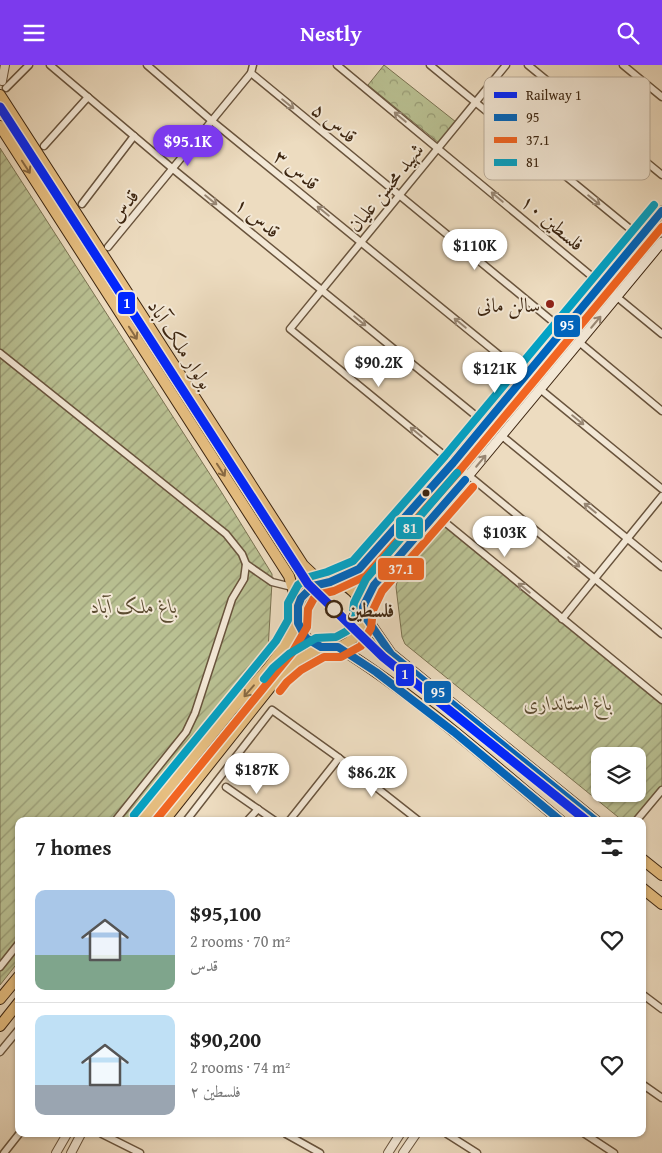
<!DOCTYPE html>
<html lang="en">
<head>
<meta charset="utf-8">
<style>
	body { margin:0; font-family:"Gentium Book Plus",Amiri,serif; background:#f2f2f2; color:#222; height:100vh; display:flex; flex-direction:column; font-size:19px; white-space:nowrap }
	* { box-sizing:border-box; margin:0 }
	p { font-size:16px; color:#767676 }
	.icon { flex:none; width:28px; height:28px; fill:none; stroke:currentColor; stroke-width:2; stroke-linecap:round; stroke-linejoin:round }
	.map { position:relative; flex:1; overflow:hidden }
	.side { position:absolute; left:15px; top:752px; width:631px; height:320px; display:flex; flex-direction:column; background:#fff; border-radius:10px; box-shadow:0 1px 4px #0004 }
	.side>* { flex:none }
	.tools { position:absolute; left:591px; top:682px; display:grid; gap:10px }
	.tools a { display:grid; place-items:center; width:55px; height:55px; border-radius:10px; background:#fff; box-shadow:0 1px 4px #0004; font-size:25px }
	.price { position:absolute; translate:-50% -42px; padding:0 11px; border-radius:18px; background:#fff; color:#222; font-size:16px; line-height:32px; filter:drop-shadow(0 1px 2px #0008) }
	.price::after { content:''; position:absolute; left:50%; top:30px; width:15px; height:11px; margin-left:-8px; background:inherit; clip-path:polygon(0 0,100% 0,50% 100%) }
	.price.active { background:#7c3aed; color:#fff }
	ul { padding:0; list-style:none }
	li { display:flex; align-items:center; gap:15px; height:125px; padding:0 20px }
	li+li { border-top:1px solid #e0e0e0 }
	li span { display:grid; place-items:center; flex:none; width:140px; height:100px; border-radius:10px; color:#555 }
	li>.icon { margin-inline-start:auto }
	span .icon { width:60px; height:60px; fill:#fffc; stroke-width:1 }
	li b { font-size:21px }
	h2 { display:flex; justify-content:space-between; align-items:center; height:60px; padding:0 20px; font-size:21px }
	header { display:flex; justify-content:space-between; align-items:center; height:65px; padding:0 20px; background:#7c3aed; color:#fff; font-size:22px; font-weight:600 }
	.map>svg:first-child { display:block }
	.grass { fill:#b9c092; stroke:#7b7352 }
	.forest { fill:url(#forest-crowns); stroke:#7b7352 }
	.garden { fill:url(#garden-furrows); stroke:#7b7352; fill-rule:evenodd }
	.lines { fill:none; stroke-linecap:round; stroke-linejoin:round }
	.minor-casing { stroke:#69543d; stroke-width:9 }
	.tertiary-casing { stroke:#69543d; stroke-width:10 }
	.secondary-casing { stroke:#3d2611; stroke-width:11 }
	.primary-casing { stroke:#3d2611; stroke-width:12 }
	.minor { stroke:#f3e8d6; stroke-width:6 }
	.tertiary { stroke:#f3e8d6; stroke-width:8 }
	.secondary { stroke:#f3e8d6; stroke-width:9 }
	.primary { stroke:#e6be80; stroke-width:10 }
	.bus-1-casing { stroke:#f3e8d6; stroke-width:11 }
	.bus-2-casing { stroke:#f3e8d6; stroke-width:11 }
	.bus-3-casing { stroke:#f3e8d6; stroke-width:11 }
	.bus-1 { stroke:#0065bd; stroke-width:8 }
	.bus-2 { stroke:#f26522; stroke-width:8 }
	.bus-3 { stroke:#03a2c5; stroke-width:8 }
	.rail-1-casing { stroke:#f3e8d6; stroke-width:12 }
	.rail-1 { stroke:#0026ff; stroke-width:9 }
	.oneway { stroke:#988774 }
	.oneway2 { stroke:#896a43 }
	.poi-dot { fill:#8f2418; stroke:#f3e8d6; stroke-width:2 }
	.bus-dot { fill:#3d2611; stroke:#f3e8d6; stroke-width:2 }
	.stop-dot { fill:#f3e8d6; stroke:#3d2611; stroke-width:2.5 }
	.labels { text-anchor:middle; dominant-baseline:central; stroke-width:4; stroke-linejoin:round; paint-order:stroke }
	.street-label { font-size:20px; fill:#3d2611; stroke:#f3e8d6 }
	.poi-label { font-size:20px; fill:#3d2611; stroke:#f3e8d6; text-anchor:end }
	.park-label { font-size:20px; font-style:italic; fill:#5c4c31; stroke:#f3e8d6 }
	.stop-label { font-size:20px; font-weight:bold; fill:#3d2611; stroke:#f3e8d6; text-anchor:start }
	.key { fill:#f3e8d6; stroke:#bcae9b; stroke-width:1 }
	.key-label { font-size:14px; fill:#3d2611 }
	.line-badge { stroke:#f3e8d6; stroke-width:2 }
	.badge-label { font-size:14px; text-anchor:middle; font-weight:bold; fill:#fff }
</style>
</head>
<body>
<header><svg class="icon" aria-label="menu" viewBox="0 0 24 24"><path d="M4 6h16M4 12h16M4 18h16"/></svg>Nestly<svg class="icon" aria-label="search" viewBox="0 0 24 24"><circle cx="10" cy="10" r="6"/><path d="M15 15l6 6"/></svg></header>
<div class="map">
<svg width="662" height="1088" viewBox="0 0 662 1088">
	<defs>
		<pattern id="forest-crowns" width="20" height="18" patternUnits="userSpaceOnUse" patternTransform="scale(1.25)"><rect width="20" height="18" fill="#b9c092"/><path d="M2 6a3 3 0 1 1 6 0M12 15a3 3 0 1 1 6 0" fill="none" stroke="#989c76"/></pattern>
		<pattern id="garden-furrows" width="10" height="10" patternUnits="userSpaceOnUse" patternTransform="scale(1.25)"><rect width="10" height="10" fill="#b9c092"/><path d="M-1 1l2-2M0 10L10 0M9 11l2-2" fill="none" stroke="#989c76"/></pattern>
	</defs>
	<rect width="100%" height="100%" fill="#eddcc0"/>
	<filter id="stains"><feTurbulence type="fractalNoise" baseFrequency=".004" numOctaves="4"/><feColorMatrix values="0 0 0 0 .2 0 0 0 0 .09 0 0 0 0 .02 0 0 0 .5 -.17"/></filter>
	<radialGradient id="worn" r=".72"><stop offset=".6" stop-color="#630" stop-opacity="0"/><stop offset="1" stop-color="#630" stop-opacity=".3"/></radialGradient>
	<g class="grass">
		<polygon points="456,404 460,407 395,485 388,480"/>
		<polygon points="383,484 392,490 370,516 361,507"/>
	</g>
	<polygon class="forest" points="384,0 456,57 439,78 368,20"/>
	<g class="garden">
		<polygon points="0,83 222,428 272,509 272,517 268,585 131,756 19,756 19,896 0,920"/>
		<path d="M440 458 662 638V721L632 756H623L405 579 402 572 396 522 398 512ZM600 691H638V729H600Z"/>
	</g>
	<g class="lines">
		<defs>
			<g id="minor">
				<polyline points="50,0 173,104 486,359"/>
				<polyline points="147,0 212,56 525,311"/>
				<polyline points="337,0 601,219"/>
				<polyline points="430,0 640,172"/>
				<polyline points="506,0 290,264 662,569"/>
				<polyline points="528,0 662,110"/>
				<polyline points="623,0 662,32"/>
				<polyline points="251,8 563,265"/>
				<polyline points="6,23 29,0"/>
				<polyline points="44,81 88,32"/>
				<polyline points="82,139 134,71"/>
				<polyline points="108,182 251,8 253,0"/>
				<polyline points="617,232 662,269"/>
				<polyline points="579,277 662,346"/>
				<polyline points="0,288 226,469 242,489 246,499 272,517 292,522"/>
				<polyline points="540,324 662,424"/>
				<polyline points="502,371 662,502"/>
				<polyline points="435,449 662,635"/>
				<polyline points="562,554 662,431"/>
				<polyline points="226,722 275,756"/>
				<polyline points="115,756 186,667 195,648 232,534 244,514 246,499"/>
				<polyline points="186,756 272,645 339,693 419,756"/>
				<polyline points="247,756 258,744"/>
				<polyline points="289,756 339,693"/>
				<polyline points="636,756 662,725"/>
				<polyline points="0,902 19,878"/>
				<polyline points="642,929 662,944"/>
				<polyline points="0,987 19,964"/>
				<polyline points="642,1019 662,1033"/>
				<polyline points="102,1069 140,1088"/>
				<polyline points="286,1069 320,1088"/>
				<polyline points="447,1069 477,1088"/>
				<polyline points="585,1069 614,1088"/>
				<polyline points="4,1088 19,1069"/>
			</g>
			<g id="tertiary">
				<polyline points="2,16 5,0"/>
				<polyline points="56,1088 67,1069"/>
				<polyline points="71,1088 81,1069"/>
				<polyline points="388,1088 400,1069"/>
				<polyline points="403,1088 416,1069"/>
			</g>
			<g id="secondary">
				<polyline points="601,219 617,232"/>
				<polyline points="385,475 384,479 389,487 397,489 401,489"/>
				<polyline points="330,517 359,504 453,398 662,146"/>
				<polyline points="363,542 374,520 469,410 662,177"/>
			</g>
			<g id="primary">
				<polyline points="0,30 303,500 322,518"/>
				<polyline points="0,61 289,511 298,541"/>
				<circle cx="330" cy="550" r="33"/>
				<polyline points="364,550 391,589 596,756"/>
				<path d="M338 582C418 632 489 696 561 756"/>
				<polyline points="142,756 231,646 269,602 284,582 298,558"/>
				<polyline points="164,756 280,610 295,597 321,582"/>
				<polyline points="642,794 662,810"/>
				<polyline points="642,823 662,839"/>
				<polyline points="0,934 19,911"/>
				<polyline points="0,961 19,937"/>
			</g>
		</defs>
		<use href="#minor" class="minor-casing"/>
		<use href="#tertiary" class="tertiary-casing"/>
		<use href="#secondary" class="secondary-casing"/>
		<use href="#primary" class="primary-casing"/>
		<use href="#minor" class="minor"/>
		<use href="#tertiary" class="tertiary"/>
		<use href="#secondary" class="secondary"/>
		<use href="#primary" class="primary"/>
		<defs>
			<g id="bus-1">
				<polyline points="465,415 374,520 363,542 364,550 391,589 596,756"/>
				<polyline points="561,756 454,667 376,607 338,582 321,582 306,573 298,558 298,541 301,533 313,521 330,517 359,504 453,398 662,146"/>
			</g>
			<g id="bus-2">
				<polyline points="280,626 287,617 301,605 324,592 341,592 361,581 371,563 373,545 382,526 473,422"/>
				<polyline points="155,756 292,588 307,562 308,544 314,533 317,530 334,526 366,511 461,404 662,162"/>
			</g>
			<g id="bus-3">
				<polyline points="264,614 273,603 289,589 316,573 336,572 347,566 352,556 354,538 366,514 457,408"/>
				<polyline points="134,750 276,576 288,555 288,538 298,520 309,512 327,507 353,496 445,391 654,140"/>
			</g>
		</defs>
		<use href="#bus-1" class="bus-1-casing"/>
		<use href="#bus-2" class="bus-2-casing"/>
		<use href="#bus-3" class="bus-3-casing"/>
		<use href="#bus-1" class="bus-1"/>
		<use href="#bus-2" class="bus-2"/>
		<use href="#bus-3" class="bus-3"/>
		<defs>
			<polyline id="rail-1" points="0,42 308,519 383,592 587,756"/>
		</defs>
		<use href="#rail-1" class="rail-1-casing"/>
		<use href="#rail-1" class="rail-1"/>
	</g>
	<defs><path id="oneway-shaft" d="M-6 0H5M1.5-3L5.5 0L1.5 3" fill="none" stroke-width="1.6" stroke-linecap="round" stroke-linejoin="round" transform="scale(1.25)"/></defs>
	<g class="oneway">
		<use href="#oneway-shaft" transform="translate(288 39) rotate(39)"/>
		<use href="#oneway-shaft" transform="translate(400 52) rotate(-140)"/>
		<use href="#oneway-shaft" transform="translate(497 132) rotate(-140)"/>
		<use href="#oneway-shaft" transform="translate(211 135) rotate(39)"/>
		<use href="#oneway-shaft" transform="translate(594 135) rotate(39)"/>
		<use href="#oneway-shaft" transform="translate(323 146) rotate(-141)"/>
		<use href="#oneway-shaft" transform="translate(360 256) rotate(39)"/>
		<use href="#oneway-shaft" transform="translate(596 257) rotate(-50)"/>
		<use href="#oneway-shaft" transform="translate(460 258) rotate(-141)"/>
		<use href="#oneway-shaft" transform="translate(578 355) rotate(39)"/>
		<use href="#oneway-shaft" transform="translate(416 367) rotate(-141)"/>
		<use href="#oneway-shaft" transform="translate(481 396) rotate(-50)"/>
		<use href="#oneway-shaft" transform="translate(590 443) rotate(-141)"/>
		<use href="#oneway-shaft" transform="translate(574 497) rotate(40)"/>
		<use href="#oneway-shaft" transform="translate(524 523) rotate(-141)"/>
	</g>
	<g class="oneway2">
		<use href="#oneway-shaft" transform="translate(26 102) rotate(57)"/>
		<use href="#oneway-shaft" transform="translate(133 268) rotate(57)"/>
		<use href="#oneway-shaft" transform="translate(221 405) rotate(57)"/>
		<use href="#oneway-shaft" transform="translate(249 626) rotate(131)"/>
	</g>
	<circle class="poi-dot" cx="550" cy="239" r="5"/>
	<circle class="bus-dot" cx="426" cy="428" r="4.5"/>
	<circle class="stop-dot" cx="334" cy="544" r="8"/>
	<g class="labels">
		<g class="street-label">
			<text transform="translate(335 57) rotate(39)">قدس ۵</text>
			<text transform="translate(297 104) rotate(39)">قدس ۳</text>
			<text transform="translate(385 122) rotate(-51)">شهید محسن علیان</text>
			<text transform="translate(123 140) rotate(-51)">قدس</text>
			<text transform="translate(258 152) rotate(39)">قدس ۱</text>
			<text transform="translate(553 157) rotate(40)">فلسطین ۱۰</text>
			<text transform="translate(181 279) rotate(57)">بولوار ملک آباد</text>
		</g>
		<g class="poi-label">
			<text x="540" y="239">سالن مانی</text>
		</g>
		<g class="park-label">
			<text x="134" y="540">باغ ملک آباد</text>
			<text x="568" y="637">باغ استانداری</text>
		</g>
		<g class="stop-label">
			<text x="347" y="544">فلسطین</text>
		</g>
	</g>
	<rect x="484" y="12" width="166" height="103" rx="8" class="key"/>
	<rect x="494" y="27" width="23" height="6" fill="#0026ff"/>
	<rect x="494" y="49" width="23" height="7" fill="#0065bd"/>
	<rect x="494" y="72" width="23" height="6" fill="#f26522"/>
	<rect x="494" y="94" width="23" height="7" fill="#03a2c5"/>
	<g class="key-label">
		<text x="526" y="35">Railway 1</text>
		<text x="526" y="57">95</text>
		<text x="526" y="80">37.1</text>
		<text x="526" y="102">81</text>
	</g>
	<g class="line-badge">
		<rect x="117" y="226" width="19" height="24" rx="5" fill="#0026ff"/>
		<rect x="553" y="249" width="28" height="24" rx="5" fill="#0065bd"/>
		<rect x="395" y="451" width="29" height="24" rx="5" fill="#03a2c5"/>
		<rect x="377" y="492" width="48" height="24" rx="5" fill="#f26522"/>
		<rect x="395" y="598" width="20" height="24" rx="5" fill="#0026ff"/>
		<rect x="423" y="615" width="29" height="24" rx="5" fill="#0065bd"/>
	</g>
	<g class="badge-label">
		<text x="127" y="243">1</text>
		<text x="567" y="265">95</text>
		<text x="410" y="468">81</text>
		<text x="401" y="509">37.1</text>
		<text x="405" y="614">1</text>
		<text x="438" y="632">95</text>
	</g>
	<rect width="100%" height="100%" filter="url(#stains)"/>
	<rect width="100%" height="100%" fill="url(#worn)"/>
</svg>
<div class="tools">
<a><svg class="icon" aria-label="layers" viewBox="0 0 24 24"><path d="M12 4l9 5-9 5-9-5zM3 14l9 5 9-5"/></svg></a>
</div>
<b class="price active" style="left:188px;top:102px">$95.1K</b>
<b class="price" style="left:475px;top:206px">$110K</b>
<b class="price" style="left:379px;top:323px">$90.2K</b>
<b class="price" style="left:495px;top:329px">$121K</b>
<b class="price" style="left:505px;top:493px">$103K</b>
<b class="price" style="left:257px;top:730px">$187K</b>
<b class="price" style="left:372px;top:733px">$86.2K</b>
<section class="side">
<h2>7 homes<svg class="icon" aria-label="filters" viewBox="0 0 24 24"><path d="M4 7h16M4 17h16"/><circle cx="9" cy="7" r="2"/><circle cx="15" cy="17" r="2"/></svg></h2>
<ul>
<li><span style="background:linear-gradient(#a9c7e8 65%,#7fa58c 0)"><svg class="icon" aria-label="home" viewBox="0 0 24 24"><path d="M3 11l9-7 9 7M6 9v11h12V9"/></svg></span><div><b>$95,100</b><p>2 rooms · 70 m²</p><p>قدس</p></div><svg class="icon" aria-label="heart" viewBox="0 0 24 24"><path d="M12 20l-8-8c-3-5 5-10 8-4 3-6 11-1 8 4z"/></svg></li>
<li><span style="background:linear-gradient(#bfe0f5 70%,#9aa5b1 0)"><svg class="icon" aria-label="home" viewBox="0 0 24 24"><path d="M3 11l9-7 9 7M6 9v11h12V9"/></svg></span><div><b>$90,200</b><p>2 rooms · 74 m²</p><p>فلسطین ۲</p></div><svg class="icon" aria-label="heart" viewBox="0 0 24 24"><path d="M12 20l-8-8c-3-5 5-10 8-4 3-6 11-1 8 4z"/></svg></li>
</ul>
</section>
</div>
</body>
</html>
